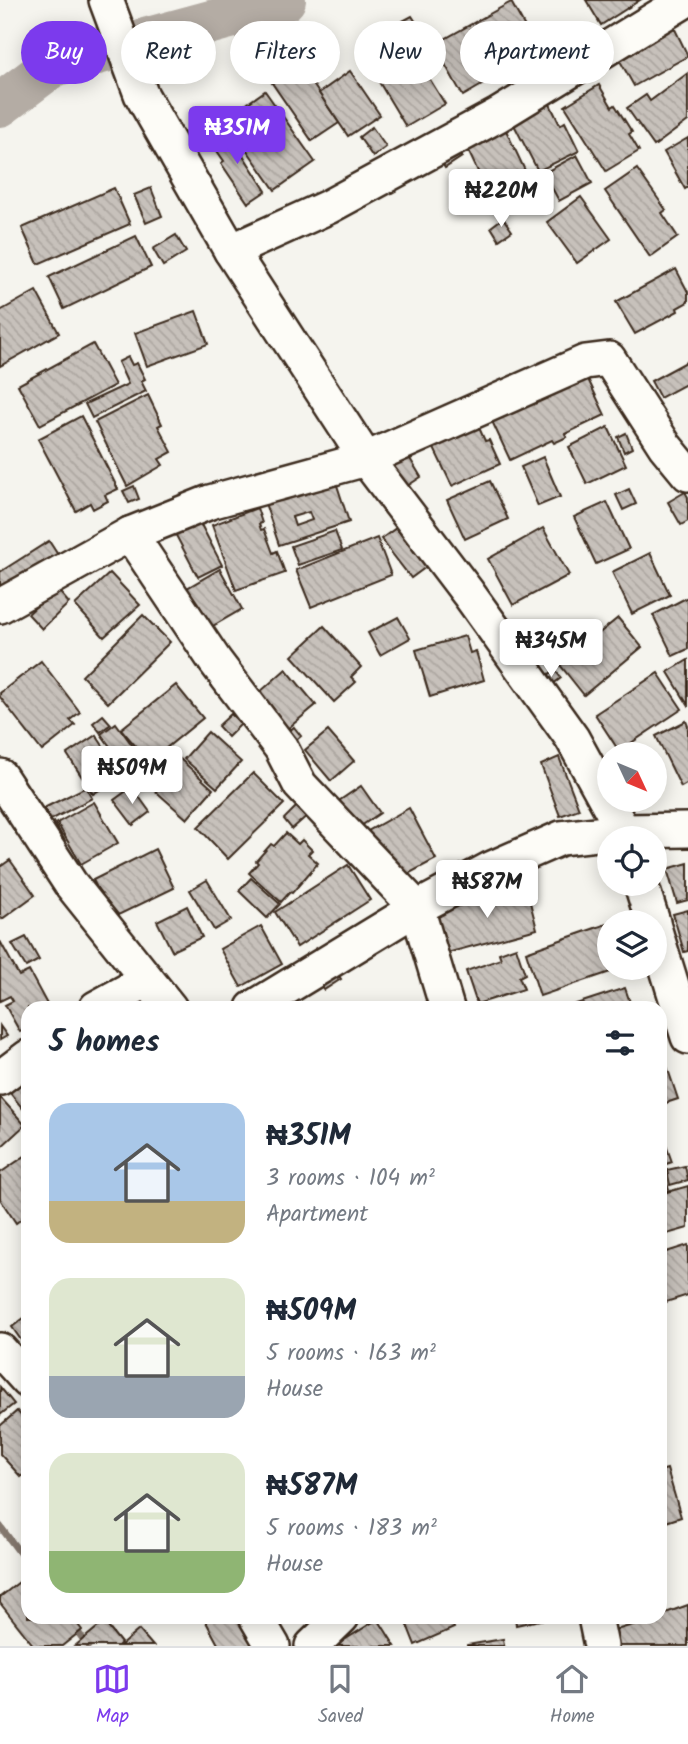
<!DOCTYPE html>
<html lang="en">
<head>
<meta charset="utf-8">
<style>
	body { margin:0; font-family:Kalam,sans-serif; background:#f6f6f7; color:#1f2937; height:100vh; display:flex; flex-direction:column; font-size:26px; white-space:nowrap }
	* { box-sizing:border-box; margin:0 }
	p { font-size:23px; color:#747a83 }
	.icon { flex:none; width:38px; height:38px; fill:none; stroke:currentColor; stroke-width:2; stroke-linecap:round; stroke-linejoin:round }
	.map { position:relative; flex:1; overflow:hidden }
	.panel { position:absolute; left:21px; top:1001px; width:646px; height:623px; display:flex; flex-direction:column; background:#fff; border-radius:21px; box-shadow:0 4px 18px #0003 }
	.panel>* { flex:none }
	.hud { position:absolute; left:21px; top:21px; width:648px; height:63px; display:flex; gap:14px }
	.needle { width:46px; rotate:134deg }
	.buttons { position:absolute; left:597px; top:742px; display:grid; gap:14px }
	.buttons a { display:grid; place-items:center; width:70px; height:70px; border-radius:50%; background:#fff; box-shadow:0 4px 18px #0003; font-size:35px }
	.price { position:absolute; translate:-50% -60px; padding:0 16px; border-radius:7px; background:#fff; color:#222; font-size:23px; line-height:46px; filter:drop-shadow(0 2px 4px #0008) }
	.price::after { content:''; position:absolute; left:50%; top:42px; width:21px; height:16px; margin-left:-10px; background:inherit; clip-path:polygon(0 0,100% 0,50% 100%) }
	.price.active { background:#7c3aed; color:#fff }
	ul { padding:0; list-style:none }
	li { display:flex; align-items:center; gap:21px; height:175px; padding:0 28px }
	li span { display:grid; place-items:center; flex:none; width:196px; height:140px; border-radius:21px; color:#555 }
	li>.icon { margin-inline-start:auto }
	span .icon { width:84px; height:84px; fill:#fffc; stroke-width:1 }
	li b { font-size:30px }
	h2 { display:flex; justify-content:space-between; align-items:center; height:84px; padding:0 28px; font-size:30px }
	.tag { padding:0 24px; border-radius:32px; background:#fff; box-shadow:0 4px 18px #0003; font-size:24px; line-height:63px }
	.tag.active { background:#7c3aed; color:#fff }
	.menu { display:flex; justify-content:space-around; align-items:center; height:98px; border-top:2px solid #e0e1e3; background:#fff; font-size:19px; color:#747a83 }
	.menu a { display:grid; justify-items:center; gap:4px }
	.menu .active { color:#7c3aed }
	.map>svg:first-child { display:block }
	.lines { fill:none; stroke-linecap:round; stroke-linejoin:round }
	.stream { stroke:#84786e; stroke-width:7 }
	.river { stroke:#b4aca4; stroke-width:44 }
	.building { fill:url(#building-back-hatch); stroke:#3b2a1e; stroke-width:2; fill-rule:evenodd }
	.minor-casing { stroke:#3b2a1e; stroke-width:38 }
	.minor { stroke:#fdfcf7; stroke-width:33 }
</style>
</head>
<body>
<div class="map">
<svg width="688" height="1646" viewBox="0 0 688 1646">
	<defs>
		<pattern id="building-back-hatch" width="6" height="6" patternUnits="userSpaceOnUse" patternTransform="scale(1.75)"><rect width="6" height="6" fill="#c7c1bb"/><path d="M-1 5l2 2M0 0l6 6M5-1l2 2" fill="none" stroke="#aca6a0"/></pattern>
	</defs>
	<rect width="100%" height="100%" fill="#f5f4ee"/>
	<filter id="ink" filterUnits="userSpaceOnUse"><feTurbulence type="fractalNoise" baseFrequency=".0143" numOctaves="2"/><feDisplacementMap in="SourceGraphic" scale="14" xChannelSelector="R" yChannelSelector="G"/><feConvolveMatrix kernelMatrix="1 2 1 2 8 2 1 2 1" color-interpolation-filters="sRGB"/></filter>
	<g filter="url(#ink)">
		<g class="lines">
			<g class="stream">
				<polyline points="0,1526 28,1564"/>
				<polyline points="67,1617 88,1646"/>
			</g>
			<polyline class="river" points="0,105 53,65 248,12 284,0"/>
		</g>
		<g class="building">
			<polygon points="586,0 640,0 601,25"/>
			<polygon points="511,2 539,52 463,96 434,45"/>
			<polygon points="412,16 421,30 410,37 401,22"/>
			<polygon points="671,21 688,56 634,86 615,52"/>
			<polygon points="405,39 445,104 406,127 367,62"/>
			<polygon points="300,65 339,123 312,141 272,83"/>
			<polygon points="350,71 380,115 348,136 319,93"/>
			<polygon points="688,73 688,121 654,146 627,108 646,95 650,101"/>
			<polygon points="599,85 612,107 615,105 632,132 629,134 639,151 606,171 565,106"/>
			<polygon points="265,91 315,162 275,190 225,119"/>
			<polygon points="549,102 560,125 565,122 579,151 538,171 512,121"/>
			<polygon points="503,124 529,179 490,197 464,142"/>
			<polygon points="219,126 238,154 241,152 266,191 248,203 221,163 224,161 206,135"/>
			<polygon points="372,127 386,147 373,157 359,137"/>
			<polygon points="688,138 688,187 685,189 664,152"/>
			<polygon points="452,141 462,157 445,168 435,152"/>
			<polygon points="577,155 592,183 559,201 544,173"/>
			<polygon points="637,169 666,210 662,213 678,237 650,257 605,191"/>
			<polygon points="114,188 130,224 38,264 22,228"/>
			<polygon points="151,188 162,216 146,223 134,195"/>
			<polygon points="581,197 611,239 577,263 547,222"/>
			<polygon points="503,218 512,231 499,240 491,227"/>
			<polygon points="176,235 186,252 163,266 153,249"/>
			<polygon points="136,236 151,267 64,309 49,277"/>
			<polygon points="676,269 688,292 688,302 677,308 678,311 635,334 616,302"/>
			<polygon points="36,291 59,333 0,366 0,311"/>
			<polygon points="196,311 208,344 147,366 135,333"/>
			<polygon points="93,344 115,385 40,425 18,385"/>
			<polygon points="128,357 132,365 137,363 145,379 141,381 146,391 92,418 85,404 128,384 118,362"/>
			<polygon points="688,361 688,383 660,398 651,381"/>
			<polygon points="586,375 605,415 565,434 567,437 554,443 552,440 510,460 491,419"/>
			<polygon points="148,395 162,424 158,426 172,452 159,459 163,465 127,486 95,422"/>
			<polygon points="81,416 118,489 105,495 108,501 93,509 90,503 76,511 38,439"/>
			<polygon points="476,421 485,441 489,440 500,464 452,486 431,442"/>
			<polygon points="608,427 626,465 587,484 569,447"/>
			<polygon points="626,433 632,448 624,452 618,437"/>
			<polygon points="406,452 421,477 404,488 389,462"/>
			<polygon points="543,457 560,497 538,506 521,467"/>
			<path d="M333 473 349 522 279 545 263 497ZM309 512 312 520 295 526 292 517Z"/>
			<polygon points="490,481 508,519 465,539 447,500"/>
			<polygon points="134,486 139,499 129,503 123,491"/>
			<polygon points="629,489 636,504 623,510 616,495"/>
			<polygon points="685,492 688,497 688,521 681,525 668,502"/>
			<polygon points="607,502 629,549 596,564 574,517"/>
			<polygon points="257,508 262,523 259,524 261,530 264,529 273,553 277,551 285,573 236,590 212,525"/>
			<polygon points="195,513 222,565 198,577 171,526"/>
			<polygon points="396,528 426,567 411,578 381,539"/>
			<polygon points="543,528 569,575 513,605 488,559"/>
			<polygon points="335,531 342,550 298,565 291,546"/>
			<polygon points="377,538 391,575 311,607 296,570"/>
			<polygon points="49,541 58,555 0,591 0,572"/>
			<polygon points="650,553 670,595 632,614 612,572"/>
			<polygon points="220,569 242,609 204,631 182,591"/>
			<polygon points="110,573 140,605 104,637 75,605"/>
			<polygon points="56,588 69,603 42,629 28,614"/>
			<polygon points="686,598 688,603 688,649 673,656 653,615"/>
			<polygon points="143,615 170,642 108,703 82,676"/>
			<polygon points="398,617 410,638 380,655 368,633"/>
			<polygon points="618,618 642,647 584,695 560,665"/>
			<polygon points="324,626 361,667 351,677 356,682 334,702 292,656"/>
			<polygon points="465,636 470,653 476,651 484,680 430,697 416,650"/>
			<polygon points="688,660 688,705 668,672"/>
			<polygon points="41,661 80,712 70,720 75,725 42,751 0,697 0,693"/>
			<polygon points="286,669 316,705 280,735 251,700"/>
			<polygon points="555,670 561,678 548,688 541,680"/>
			<polygon points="658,673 682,709 619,751 595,714"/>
			<polygon points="176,685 203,718 149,762 121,729"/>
			<polygon points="231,714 241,724 228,737 218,726"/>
			<polygon points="103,715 111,724 100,732 93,723"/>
			<polygon points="686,721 688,726 688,783 681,787 656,736"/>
			<polygon points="116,723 140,756 125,767 101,734"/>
			<polygon points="294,727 301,736 288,747 281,738"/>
			<polygon points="328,731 354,761 331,781 305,750"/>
			<polygon points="208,732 241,762 217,788 184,759"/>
			<polygon points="96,735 122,775 93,794 67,754"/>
			<polygon points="559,757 579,809 560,816 541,765"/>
			<polygon points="179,758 213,789 187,819 152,788"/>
			<polygon points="253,773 284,804 228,859 198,827"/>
			<polygon points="361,786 380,813 345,837 327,809"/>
			<polygon points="86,787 92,798 51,820 44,808"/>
			<polygon points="132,787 150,812 133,825 114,800"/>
			<polygon points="94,802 118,843 81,864 57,823"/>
			<polygon points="299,804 309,814 292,829 284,819"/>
			<polygon points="409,808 436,859 395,881 368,831"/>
			<polygon points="54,822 65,841 51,849 40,831"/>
			<polygon points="286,833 298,844 302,840 312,850 308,854 318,863 292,893 290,892 281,902 249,873 258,863 256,861 271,844 274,846"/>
			<polygon points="155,849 174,888 112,918 93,880"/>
			<polygon points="10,860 35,895 2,919 0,916 0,867"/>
			<polygon points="688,863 688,900 677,903 667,869"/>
			<polygon points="348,865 370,900 297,947 275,912"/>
			<polygon points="251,878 280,904 267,918 239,891"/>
			<polygon points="207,880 231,920 214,930 190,890"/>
			<polygon points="526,887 537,929 447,953 436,912"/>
			<polygon points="187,906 202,937 172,951 157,921"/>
			<polygon points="688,910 688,951 684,952 673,914"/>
			<polygon points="607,924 609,968 622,968 540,996 526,952"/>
			<polygon points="261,926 282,964 241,987 220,949"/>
			<polygon points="26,937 39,960 26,967 12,944"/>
			<polygon points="0,941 19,976 29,971 49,1008 28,1008 28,1028 20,1032 5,1005 13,1001 10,996 0,1001"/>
			<polygon points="516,947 525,974 519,977 524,989 477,1004 466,971 501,959 499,953"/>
			<polygon points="330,963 341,979 324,990 314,974"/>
			<polygon points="625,988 632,1008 564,1008"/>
			<polygon points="0,1026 7,1036 0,1040"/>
			<polygon points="660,1046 678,1099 663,1104 660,1096"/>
			<polygon points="28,1068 28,1115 5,1087"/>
			<polygon points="0,1097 25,1125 0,1148"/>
			<polygon points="660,1128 672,1162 660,1166"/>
			<polygon points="28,1154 28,1214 16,1223 0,1199 0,1173"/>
			<polygon points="685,1166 688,1180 670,1185 667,1170"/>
			<polygon points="663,1171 669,1190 660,1193 660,1172"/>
			<polygon points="688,1186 688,1228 660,1236 660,1194"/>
			<polygon points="688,1245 688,1295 660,1304 660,1254"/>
			<polygon points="28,1315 28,1350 12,1327"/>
			<polygon points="0,1387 14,1404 0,1415"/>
			<polygon points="17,1411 28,1423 28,1470 21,1477 0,1454 0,1426"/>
			<polygon points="667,1469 681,1517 660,1524 660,1471"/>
			<polygon points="28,1575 28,1617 72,1617 82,1630 62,1646 34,1646 0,1603 0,1597"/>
			<polygon points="688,1605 688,1646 614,1646 609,1632 660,1617 660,1615"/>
			<polygon points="210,1617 241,1617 257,1646 219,1646 205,1620"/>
			<polygon points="404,1617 450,1617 454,1628 415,1645"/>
			<polygon points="515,1617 554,1617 516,1625"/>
			<polygon points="378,1619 395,1646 339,1646 338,1644"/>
			<polygon points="104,1622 121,1643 118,1646 75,1646"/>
			<polygon points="139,1630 153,1646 120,1646"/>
			<polygon points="503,1639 504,1646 467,1646 467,1645"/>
		</g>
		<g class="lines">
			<defs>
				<g id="minor">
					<polyline points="106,0 141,94 231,251 366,459 468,593 572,738 627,838"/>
					<polyline points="231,251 328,207 498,115 686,0"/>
					<polyline points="130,534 215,661 281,748 300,785 417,908 447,1008"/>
					<polyline points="0,606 130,534 210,502 366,459 585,362 609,359 665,446 688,474"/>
					<polyline points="0,776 70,883 170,1008"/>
					<polyline points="641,884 653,922"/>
					<polyline points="654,927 688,1037"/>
					<polyline points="96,1008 147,980"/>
					<polyline points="253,1008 417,908 490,869 561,838 624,831 688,830"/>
					<polyline points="0,1078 28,1057"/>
					<polyline points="0,1350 28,1381"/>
					<polyline points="256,1617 273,1646"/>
					<polyline points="595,1617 601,1646"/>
					<polyline points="312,1646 342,1617"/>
				</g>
			</defs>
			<use href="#minor" class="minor-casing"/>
			<use href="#minor" class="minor"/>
		</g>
	</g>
</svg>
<div class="buttons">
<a><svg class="needle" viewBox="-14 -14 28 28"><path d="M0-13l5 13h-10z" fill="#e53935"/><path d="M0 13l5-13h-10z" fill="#747a83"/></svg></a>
<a><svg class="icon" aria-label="locate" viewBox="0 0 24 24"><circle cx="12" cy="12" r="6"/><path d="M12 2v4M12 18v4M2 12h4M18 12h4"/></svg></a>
<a><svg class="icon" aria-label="layers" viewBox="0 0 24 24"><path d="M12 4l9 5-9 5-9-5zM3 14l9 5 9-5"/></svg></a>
</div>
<b class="price active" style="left:237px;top:166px">₦351M</b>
<b class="price" style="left:501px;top:229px">₦220M</b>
<b class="price" style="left:551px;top:679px">₦345M</b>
<b class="price" style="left:132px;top:806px">₦509M</b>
<b class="price" style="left:487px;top:920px">₦587M</b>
<div class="hud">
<a class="tag active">Buy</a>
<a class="tag">Rent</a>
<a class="tag">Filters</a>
<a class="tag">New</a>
<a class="tag">Apartment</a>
</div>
<section class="panel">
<h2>5 homes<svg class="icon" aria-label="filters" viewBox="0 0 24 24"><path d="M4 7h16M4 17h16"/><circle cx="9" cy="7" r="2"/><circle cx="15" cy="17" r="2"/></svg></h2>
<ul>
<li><span style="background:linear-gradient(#a9c7e8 70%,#c2b280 0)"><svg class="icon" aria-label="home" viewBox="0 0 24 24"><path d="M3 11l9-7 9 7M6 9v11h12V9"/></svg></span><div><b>₦351M</b><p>3 rooms · 104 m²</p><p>Apartment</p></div></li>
<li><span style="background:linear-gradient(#dfe7d0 70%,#9aa5b1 0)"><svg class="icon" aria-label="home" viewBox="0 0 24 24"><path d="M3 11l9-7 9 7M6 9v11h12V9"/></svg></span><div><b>₦509M</b><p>5 rooms · 163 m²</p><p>House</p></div></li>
<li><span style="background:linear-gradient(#dfe7d0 70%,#8fb573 0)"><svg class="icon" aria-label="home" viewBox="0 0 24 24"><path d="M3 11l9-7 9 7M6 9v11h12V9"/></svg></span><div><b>₦587M</b><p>5 rooms · 183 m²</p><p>House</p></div></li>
</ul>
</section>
</div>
<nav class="menu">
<a class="active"><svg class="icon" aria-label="map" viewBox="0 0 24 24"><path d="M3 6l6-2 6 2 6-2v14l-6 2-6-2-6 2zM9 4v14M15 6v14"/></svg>Map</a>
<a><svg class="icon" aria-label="saved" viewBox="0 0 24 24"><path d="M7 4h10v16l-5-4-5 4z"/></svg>Saved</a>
<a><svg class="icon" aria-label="home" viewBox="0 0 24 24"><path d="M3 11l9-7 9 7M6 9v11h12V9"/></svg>Home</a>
</nav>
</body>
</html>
